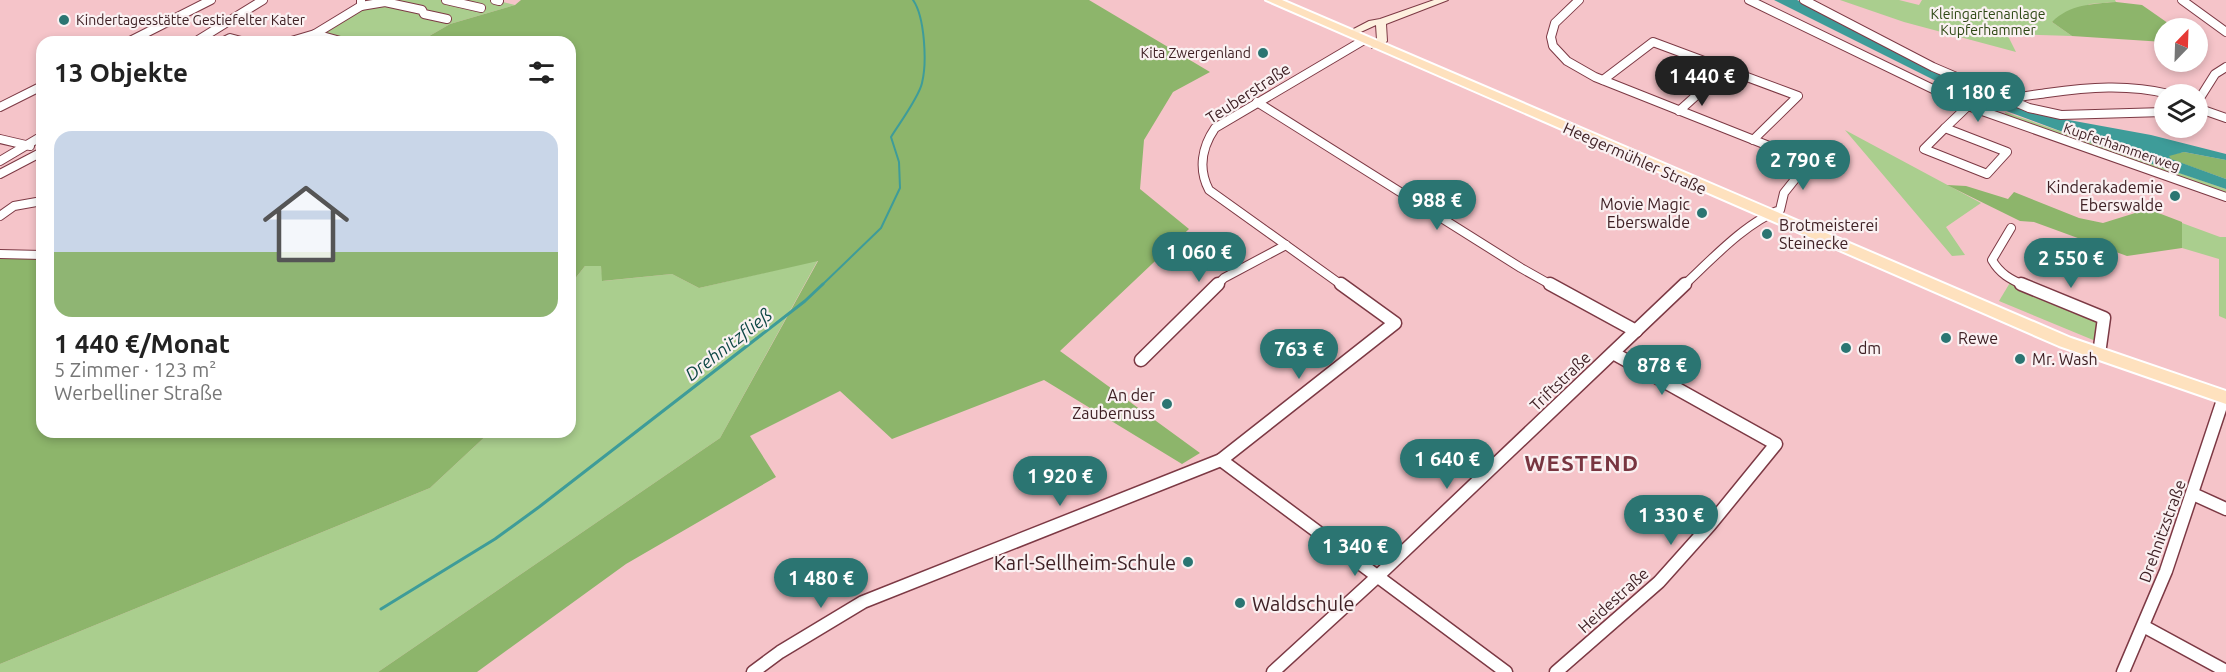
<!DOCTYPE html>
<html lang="de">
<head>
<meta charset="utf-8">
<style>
	body { margin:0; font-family:Ubuntu,sans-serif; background:#f6f6f6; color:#222; height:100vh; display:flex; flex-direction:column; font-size:22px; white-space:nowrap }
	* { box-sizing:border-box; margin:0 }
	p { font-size:20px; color:#767676 }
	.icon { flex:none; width:33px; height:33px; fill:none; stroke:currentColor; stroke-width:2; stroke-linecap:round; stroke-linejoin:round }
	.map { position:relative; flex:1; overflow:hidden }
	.panel { position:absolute; left:36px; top:36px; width:540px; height:402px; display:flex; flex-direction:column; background:#fff; border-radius:18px; box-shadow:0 3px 9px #0003 }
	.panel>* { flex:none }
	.needle { width:39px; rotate:23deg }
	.tools { position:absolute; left:2154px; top:18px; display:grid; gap:12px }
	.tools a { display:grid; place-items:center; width:54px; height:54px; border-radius:50%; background:#fff; box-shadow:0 3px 9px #0003; font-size:30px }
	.price { position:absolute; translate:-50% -51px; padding:0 14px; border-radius:21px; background:#2b7572; color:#fff; font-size:20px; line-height:39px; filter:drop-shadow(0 2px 3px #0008) }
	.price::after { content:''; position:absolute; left:50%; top:36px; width:18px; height:14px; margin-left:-9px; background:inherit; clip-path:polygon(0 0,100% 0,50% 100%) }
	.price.selected { background:#222; color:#fff }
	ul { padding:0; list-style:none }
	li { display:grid; align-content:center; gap:12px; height:318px; padding:0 18px }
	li+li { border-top:2px solid #e0e0e0 }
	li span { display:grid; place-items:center; height:186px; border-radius:18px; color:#555 }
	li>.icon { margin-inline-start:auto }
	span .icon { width:108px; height:108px; fill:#fffc; stroke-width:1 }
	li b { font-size:26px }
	h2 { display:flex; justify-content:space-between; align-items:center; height:72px; padding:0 18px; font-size:26px }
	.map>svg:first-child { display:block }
	.green { fill:#aace8e }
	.forest { fill:#8db56b }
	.water { fill:#3e9c99 }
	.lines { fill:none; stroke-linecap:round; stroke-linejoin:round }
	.stream-far1 { stroke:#3e9c99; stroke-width:2 }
	.stream { stroke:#3e9c99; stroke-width:3 }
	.minor-far1-casing { stroke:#7c3944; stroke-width:10 }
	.minor-casing { stroke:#7c3944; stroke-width:15 }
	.secondary-casing { stroke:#7c3944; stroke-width:2 }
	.primary-casing { stroke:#fff; stroke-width:4 }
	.minor-far1 { stroke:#fff; stroke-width:8 }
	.minor { stroke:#fff; stroke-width:12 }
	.secondary { fill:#fef0df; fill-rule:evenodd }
	.primary { fill:#fee1be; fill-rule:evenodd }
	.poi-dot { fill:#2b7572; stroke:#faf1f2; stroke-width:2 }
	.labels { text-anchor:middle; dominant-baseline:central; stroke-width:4.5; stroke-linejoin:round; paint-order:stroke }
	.far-park-label { font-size:14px; fill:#2e4814; stroke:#faf1f2 }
	.far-poi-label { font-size:14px; fill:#3f2125; stroke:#faf1f2; text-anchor:start }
	.far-street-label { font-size:14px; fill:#3f2125; stroke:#faf1f2 }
	.street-label { font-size:16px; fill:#3f2125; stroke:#faf1f2 }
	.poi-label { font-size:16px; fill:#3f2125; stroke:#faf1f2; text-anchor:start }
	.water-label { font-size:18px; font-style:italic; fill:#0f4846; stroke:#faf1f2 }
	.near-poi-label { font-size:20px; fill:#3f2125; stroke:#faf1f2; text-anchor:end }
	.district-label { font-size:22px; font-weight:bold; letter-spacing:1.5px; fill:#783540; stroke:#faf1f2 }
</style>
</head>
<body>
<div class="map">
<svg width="2226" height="672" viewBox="0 0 2226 672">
	<rect width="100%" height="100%" fill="#f5c4c9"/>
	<g class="green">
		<polygon points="361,0 495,0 515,5 450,24 419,42 344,42 320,33 360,6"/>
		<polygon points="1840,0 1899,0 1919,5 1922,0 2115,0 2116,2 2090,4 2052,22 2072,36 2007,34 2016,52 1904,22"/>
		<polygon points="2005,112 2226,189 2226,197 2006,116"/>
		<polygon points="1845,130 1981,203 1946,227 1965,255 1952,256"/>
		<polygon points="2182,223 2220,237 2226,237 2226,319 2219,316 2219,259 2182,248"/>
		<polygon points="818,260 720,438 378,672 0,672 0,664 430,488 490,432 570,432 570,285 585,266 601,266 603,281 672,274 699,288"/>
		<polygon points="2011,281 2102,319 2098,342 1999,301"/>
	</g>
	<g class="forest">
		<polygon points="521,0 1089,0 1210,72 1173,92 1144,140 1140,189 1189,229 1060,351 1200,453 1182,464 1044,380 892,439 840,391 750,436 776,477 626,564 477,672 378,672 720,438 818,261 699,288 672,274 602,281 601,266 585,266 570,285 570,42 419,42 450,24 515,5"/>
		<path d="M2116 2 2142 5 2175 28H2164V42L2072 36 2052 22C2070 4 2092 4 2116 2Z"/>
		<polygon points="2184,152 2226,160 2226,179 2170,159 2168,155"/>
		<polygon points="1947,185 1966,186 2008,199 2014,192 2079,218 2103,223 2148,209 2182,222 2182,248 2127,256 2034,222 2020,221"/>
		<polygon points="0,257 42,258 42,432 490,432 430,488 0,664"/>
	</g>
	<polygon class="water" points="1774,0 1797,0 1908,58 2010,105 2036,114 2151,135 2226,154 2226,160 2184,152 2169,156 2171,159 2226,179 2226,189 2114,151 1966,96"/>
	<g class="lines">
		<path class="stream-far1" d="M821 286 881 228 900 188 899 162 891 137C899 124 919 97 922 83 927 63 925 17 913 0"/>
		<polyline class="stream" points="381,609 495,539 539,507 805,301 823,284"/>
		<defs>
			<g id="minor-far1">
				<polyline points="446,0 481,8"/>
				<polyline points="495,0 499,1"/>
				<path d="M1579 0 1555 23 1551 37 1553 46 1567 61 1595 77 1774 148 1796 178 1784 193 1780 210C1747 221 1709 262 1683 286"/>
				<polyline points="1749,0 1968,106 2226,197"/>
				<polyline points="1804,0 1933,67 2029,108 2061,115 2164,112"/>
				<polyline points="2182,0 2226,32"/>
				<polyline points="361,6 385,2 422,10 424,14 447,19"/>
				<polyline points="315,34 361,6 361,0"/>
				<polyline points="128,42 211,0"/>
				<polyline points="195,42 263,0"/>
				<polyline points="222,42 230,38 245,42"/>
				<polyline points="288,42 315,34 344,42"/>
				<polyline points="1603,80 1653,42 1798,96 1753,140"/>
				<path d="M2010 100C2022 95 2035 95 2047 93 2089 87 2128 84 2169 94"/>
				<polyline points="2198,101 2215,74 2226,67"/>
				<polyline points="1257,102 1521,268 1553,286"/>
				<polyline points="0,107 42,86"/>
				<polyline points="1679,111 1709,84"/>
				<polyline points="2198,113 2206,111 2226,118"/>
				<polygon points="1945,128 2007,152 1987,174 1924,149"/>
				<polyline points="1945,128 1968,106"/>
				<polyline points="0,139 30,146"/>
				<polyline points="0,161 42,136"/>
				<polyline points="0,174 42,152"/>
				<polyline points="0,216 14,206 42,201"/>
				<path d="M2011 228 1992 260C2000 274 2010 279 2025 286"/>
				<polyline points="0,254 42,255"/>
				<polyline points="1216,286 1224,278 1286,245"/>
				<path d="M1343 286 1209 190C1198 169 1202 147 1215 128L1364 40"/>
			</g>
			<g id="minor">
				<polyline points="1550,284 1636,331"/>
				<polyline points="2021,284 2104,318 2099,354"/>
				<polyline points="1141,360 1218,284"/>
				<polyline points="1221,460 1506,672"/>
				<polyline points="2193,494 2226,509"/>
				<polyline points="2145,627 2226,671"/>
				<polyline points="753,672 780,652 863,602 1221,460 1395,323 1341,284"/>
				<polyline points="1273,672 1379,575 1685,284"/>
				<polyline points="1556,672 1659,582 1710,525 1776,444 1613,353"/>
				<polyline points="2123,672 2166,571 2224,397"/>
			</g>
			<polygon id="secondary" points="1434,0 1448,0 1386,24 1387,41 1380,48 1372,48 1371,46 1377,40 1376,25 1352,36 1344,34 1369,21 1380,19"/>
			<polygon id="primary" points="1266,0 1282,0 2071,338 2226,391 2226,404 2059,346"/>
		</defs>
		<use href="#minor-far1" class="minor-far1-casing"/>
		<use href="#minor" class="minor-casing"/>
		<use href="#secondary" class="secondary-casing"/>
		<use href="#primary" class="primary-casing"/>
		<use href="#minor-far1" class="minor-far1"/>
		<use href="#minor" class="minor"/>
		<use href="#secondary" class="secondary"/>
		<use href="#primary" class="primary"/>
	</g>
	<g class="poi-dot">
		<circle cx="64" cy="20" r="6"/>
		<circle cx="1263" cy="53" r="6"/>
		<circle cx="2175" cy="196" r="6"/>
		<circle cx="1702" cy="213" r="6"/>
		<circle cx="1767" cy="234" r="6"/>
		<circle cx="1946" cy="338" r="6"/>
		<circle cx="1846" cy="348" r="6"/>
		<circle cx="2020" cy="359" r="6"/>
		<circle cx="1167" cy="404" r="6"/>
		<circle cx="1188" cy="562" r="6"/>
		<circle cx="1240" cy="603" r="6"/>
	</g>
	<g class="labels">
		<g class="far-park-label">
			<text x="1988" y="14">Kleingartenanlage<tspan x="1988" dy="16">Kupferhammer</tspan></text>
		</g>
		<g class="far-poi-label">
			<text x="76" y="20">Kindertagesstätte Gestiefelter Kater</text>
			<text x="1251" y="53" text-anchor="end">Kita Zwergenland</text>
		</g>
		<g class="far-street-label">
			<text transform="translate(2122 147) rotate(19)">Kupferhammerweg</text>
		</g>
		<g class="street-label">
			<text transform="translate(1248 93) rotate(-33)">Teuberstraße</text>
			<text transform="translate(1635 158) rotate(24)">Heegermühler Straße</text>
			<text transform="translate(1560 381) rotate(-44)">Triftstraße</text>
			<text transform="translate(2162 531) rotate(-70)">Drehnitzstraße</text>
			<text transform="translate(1613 600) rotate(-42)">Heidestraße</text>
		</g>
		<g class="poi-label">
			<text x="2163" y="187" text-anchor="end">Kinderakademie<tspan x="2163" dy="18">Eberswalde</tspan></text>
			<text x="1690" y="204" text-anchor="end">Movie Magic<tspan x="1690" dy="18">Eberswalde</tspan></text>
			<text x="1779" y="225">Brotmeisterei<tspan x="1779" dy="18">Steinecke</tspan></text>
			<text x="1958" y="338">Rewe</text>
			<text x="1858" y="348">dm</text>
			<text x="2032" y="359">Mr. Wash</text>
			<text x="1155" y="395" text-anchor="end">An der<tspan x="1155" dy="18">Zaubernuss</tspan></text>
		</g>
		<g class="water-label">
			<text transform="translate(728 344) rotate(-38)">Drehnitzfließ</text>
		</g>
		<g class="near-poi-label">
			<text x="1176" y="562">Karl-Sellheim-Schule</text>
			<text x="1252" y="603" text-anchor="start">Waldschule</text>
		</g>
		<g class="district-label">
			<text x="1582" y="462">WESTEND</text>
		</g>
	</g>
</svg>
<div class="tools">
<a><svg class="needle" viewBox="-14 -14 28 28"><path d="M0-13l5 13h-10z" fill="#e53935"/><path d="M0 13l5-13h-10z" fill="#767676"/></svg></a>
<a><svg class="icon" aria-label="layers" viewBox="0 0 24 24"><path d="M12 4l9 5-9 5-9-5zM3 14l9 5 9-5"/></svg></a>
</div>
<b class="price selected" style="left:1702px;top:107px">1 440 €</b>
<b class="price" style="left:1978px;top:123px">1 180 €</b>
<b class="price" style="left:1803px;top:191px">2 790 €</b>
<b class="price" style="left:1437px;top:231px">988 €</b>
<b class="price" style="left:1199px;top:283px">1 060 €</b>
<b class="price" style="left:2071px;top:289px">2 550 €</b>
<b class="price" style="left:1299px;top:380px">763 €</b>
<b class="price" style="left:1662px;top:396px">878 €</b>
<b class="price" style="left:1447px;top:490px">1 640 €</b>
<b class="price" style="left:1060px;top:507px">1 920 €</b>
<b class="price" style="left:1671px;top:546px">1 330 €</b>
<b class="price" style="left:1355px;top:577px">1 340 €</b>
<b class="price" style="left:821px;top:609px">1 480 €</b>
<section class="panel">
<h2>13 Objekte<svg class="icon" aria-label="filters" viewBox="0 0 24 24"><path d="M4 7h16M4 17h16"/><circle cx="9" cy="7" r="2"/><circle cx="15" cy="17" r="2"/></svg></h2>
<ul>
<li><span style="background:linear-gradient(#c9d6e8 65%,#8fb573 0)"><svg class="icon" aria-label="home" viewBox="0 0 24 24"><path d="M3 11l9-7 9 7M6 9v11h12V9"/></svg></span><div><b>1 440 €/Monat</b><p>5 Zimmer · 123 m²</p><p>Werbelliner Straße</p></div></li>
</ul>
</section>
</div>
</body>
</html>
